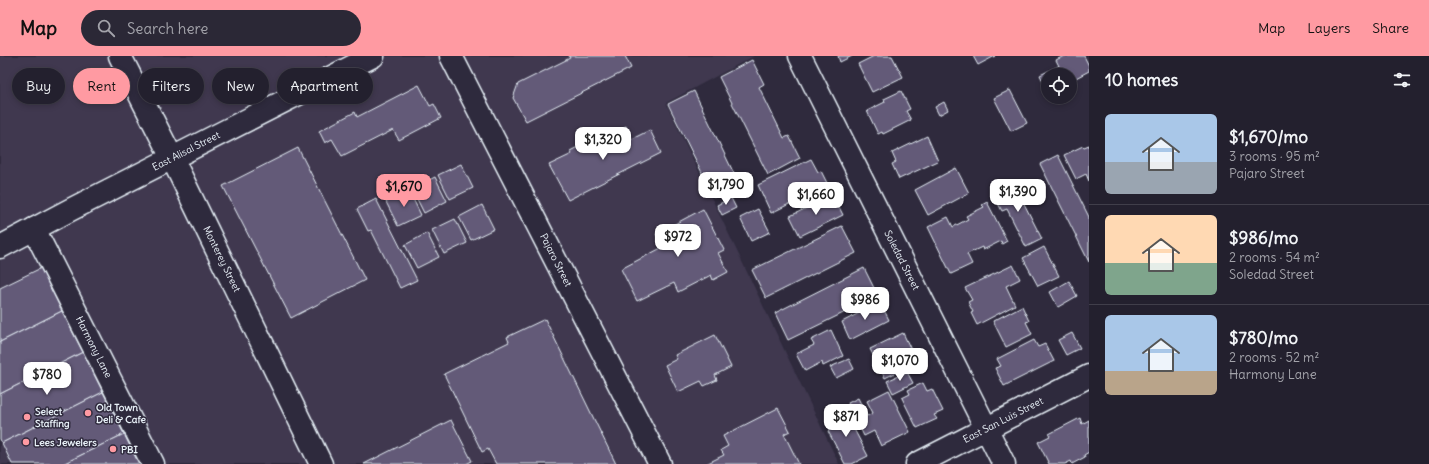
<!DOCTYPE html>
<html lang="en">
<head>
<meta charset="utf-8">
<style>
	body { margin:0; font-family:Delius,sans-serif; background:#2b2836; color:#f1f3f6; height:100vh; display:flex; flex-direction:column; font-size:15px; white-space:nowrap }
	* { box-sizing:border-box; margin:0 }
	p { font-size:13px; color:#a3a3aa }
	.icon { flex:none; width:22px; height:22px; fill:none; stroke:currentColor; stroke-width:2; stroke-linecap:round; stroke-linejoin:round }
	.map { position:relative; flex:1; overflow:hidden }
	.side { display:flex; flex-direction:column; background:#23202e; width:340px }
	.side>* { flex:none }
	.hud { position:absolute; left:12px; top:12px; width:380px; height:36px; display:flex; gap:8px }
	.buttons { position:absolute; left:1041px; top:12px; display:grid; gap:8px }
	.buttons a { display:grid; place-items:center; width:36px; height:36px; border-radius:50%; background:#23202e; box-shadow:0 2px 6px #0003,0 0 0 1px #403e4a; font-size:20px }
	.price { position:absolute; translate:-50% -34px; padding:0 9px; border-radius:8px; background:#fff; color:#222; font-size:13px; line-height:26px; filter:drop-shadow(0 1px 2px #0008) }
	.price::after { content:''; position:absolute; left:50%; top:24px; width:12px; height:9px; margin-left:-6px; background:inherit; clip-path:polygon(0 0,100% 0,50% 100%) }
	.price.selected { background:#ff9aa2; color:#111 }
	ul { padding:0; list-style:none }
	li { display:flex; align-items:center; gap:12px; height:100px; padding:0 16px }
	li+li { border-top:1px solid #403e4a }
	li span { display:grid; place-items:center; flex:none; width:112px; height:80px; border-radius:6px; color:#555 }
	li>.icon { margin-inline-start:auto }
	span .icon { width:48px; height:48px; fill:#fffc; stroke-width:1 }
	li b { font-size:17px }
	h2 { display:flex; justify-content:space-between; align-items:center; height:48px; padding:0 16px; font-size:17px }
	.tag { padding:0 14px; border-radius:18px; background:#23202e; box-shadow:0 2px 6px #0003,0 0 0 1px #403e4a; font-size:14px; line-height:36px }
	.tag.selected { background:#ff9aa2; color:#111 }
	header { display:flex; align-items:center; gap:24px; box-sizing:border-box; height:56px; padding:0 20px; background:#ff9aa2; color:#111 }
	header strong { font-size:19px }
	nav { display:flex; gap:22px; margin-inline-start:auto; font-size:14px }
	.search { width:280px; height:36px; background:#2b2836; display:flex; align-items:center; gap:10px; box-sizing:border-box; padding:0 14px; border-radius:22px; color:#a3a3aa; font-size:15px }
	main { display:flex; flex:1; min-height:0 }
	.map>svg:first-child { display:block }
	.built { fill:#3f384f }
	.building { fill:#635a78; stroke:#e8f1f8 }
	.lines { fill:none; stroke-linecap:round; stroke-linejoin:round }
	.minor-casing { stroke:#e8f1f8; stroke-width:25 }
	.major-casing { stroke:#e8f1f8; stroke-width:25 }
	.minor { stroke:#2f2a3d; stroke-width:22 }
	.major { stroke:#2f2a3d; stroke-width:22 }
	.poi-dot { fill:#ff9aa2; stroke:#2f2a3d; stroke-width:1.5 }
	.labels { text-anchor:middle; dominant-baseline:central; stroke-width:3; stroke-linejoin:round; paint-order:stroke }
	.street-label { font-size:10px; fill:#e8f1f8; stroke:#2f2a3d }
	.poi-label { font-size:10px; font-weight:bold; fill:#e8f1f8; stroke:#2f2a3d; text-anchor:start }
</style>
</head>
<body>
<header>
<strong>Map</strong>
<div class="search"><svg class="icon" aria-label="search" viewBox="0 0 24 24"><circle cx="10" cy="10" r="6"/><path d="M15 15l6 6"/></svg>Search here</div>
<nav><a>Map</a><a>Layers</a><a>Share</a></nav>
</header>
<main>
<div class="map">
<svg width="1089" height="408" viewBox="0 0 1089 408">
	<rect width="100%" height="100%" fill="#2f2a3d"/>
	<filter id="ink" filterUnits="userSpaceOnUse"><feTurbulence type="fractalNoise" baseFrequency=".025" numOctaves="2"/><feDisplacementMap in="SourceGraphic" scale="8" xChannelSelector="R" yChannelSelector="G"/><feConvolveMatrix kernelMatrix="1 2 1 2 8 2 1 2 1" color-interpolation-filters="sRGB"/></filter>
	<g filter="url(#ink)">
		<polygon class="built" points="0,0 754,0 666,47 839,408 0,408"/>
		<g class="building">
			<polygon points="569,0 625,0 631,12 526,65 513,42 518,28 570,2"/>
			<polygon points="838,0 852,0 840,6"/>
			<polygon points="874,0 892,0 903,21 872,36 858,8"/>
			<polygon points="973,0 995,0 978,9"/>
			<polygon points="1064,0 1084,0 1089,10 1089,15 1074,23 1077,28 1070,31 1070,19 1048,19 1048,36 1040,19 1059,10 1056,4"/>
			<polygon points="752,4 764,28 759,31 784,82 789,80 800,102 768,119 719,21"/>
			<polygon points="419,29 430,50 434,48 441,62 399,84 393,74 342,100 332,83 325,87 319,75 355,56 357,61"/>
			<polygon points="1010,34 1027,67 1011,75 994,42"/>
			<polygon points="694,35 739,128 714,141 668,48"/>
			<polygon points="901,35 910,53 906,55 911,64 883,78 882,76 878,78 867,55 885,46 884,43"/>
			<polygon points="944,46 948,54 939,59 935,51"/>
			<polygon points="626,70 632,83 650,74 661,97 568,144 549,109 572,98 570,95 593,83 594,86"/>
			<polygon points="927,80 938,105 899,123 892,108 896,106 892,97"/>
			<polygon points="1089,89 1089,125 1086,118 1076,123 1064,99 1083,90 1084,91"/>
			<polygon points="298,92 365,224 291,262 223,130"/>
			<polygon points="1058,99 1089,161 1089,206 1040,108"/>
			<polygon points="811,103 818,116 821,115 828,129 771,157 758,129"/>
			<polygon points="461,108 473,132 450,143 438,119"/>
			<polygon points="956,112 969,137 928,159 915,134"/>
			<polygon points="435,121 447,145 424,157 412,133"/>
			<polygon points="1013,126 1042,183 1026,191 1007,153 1002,155 992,136"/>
			<polygon points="409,135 421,159 398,170 386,146"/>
			<polygon points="830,141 833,146 836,145 843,159 800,180 790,160"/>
			<polygon points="731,142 736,152 722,159 717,149"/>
			<polygon points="376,143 417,224 400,232 371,174 368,175 357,153"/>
			<polygon points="987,146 1007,185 1002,188 1001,185 983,194 982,191 967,198 972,208 951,218 928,171 948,161 953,171 968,163 966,160 984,151 982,149"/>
			<polygon points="482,149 494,173 471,184 459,161"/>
			<polygon points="703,153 724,194 718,197 728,216 713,224 711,219 678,236 674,227 637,245 621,213 663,191 656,178"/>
			<polygon points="758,153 770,176 751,185 740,162"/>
			<polygon points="455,163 467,187 444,198 432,174"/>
			<polygon points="842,170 856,197 766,242 752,214"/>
			<polygon points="427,177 439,201 417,212 405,189"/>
			<polygon points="1044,191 1059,220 1038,230 1023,202"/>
			<polygon points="1013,209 1020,223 1006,230 1015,249 977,269 971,257 973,256 968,246 972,244 965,232"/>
			<polygon points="41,212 62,255 0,286 0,232"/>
			<polygon points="864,212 878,240 788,284 775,257"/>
			<polygon points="1069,225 1077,240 1058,251 1050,236"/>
			<polygon points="880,246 889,264 850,284 842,266"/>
			<polygon points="1022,250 1029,265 1026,266 1032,278 1006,291 993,265"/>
			<polygon points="62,255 83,296 0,338 0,286"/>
			<polygon points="545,263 616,408 496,408 488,393 482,396 444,318 509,286 507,281"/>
			<polygon points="831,274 843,300 823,310 822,306 805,315 796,298 814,289 811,284"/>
			<polygon points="903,277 912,296 909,298 912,304 899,311 901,314 885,322 870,293"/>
			<polygon points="1072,277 1080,292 1066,299 1058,284"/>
			<polygon points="715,279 731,311 715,319 717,324 704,330 701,325 678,336 665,309 677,303 675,299"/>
			<polygon points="1034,284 1038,291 1045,288 1054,305 1004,330 995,312 1001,310 997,303"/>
			<polygon points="83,296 103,336 2,387 0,383 0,338"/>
			<polygon points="849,303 854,313 836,322 830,311"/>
			<polygon points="907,316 913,327 893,337 887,325"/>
			<polygon points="923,327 927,335 932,333 943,355 934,359 937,363 917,372 902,342 910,338 908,334"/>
			<polygon points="889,334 910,376 881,390 874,375 864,380 848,347 858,342 867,360 873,357 867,345"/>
			<polygon points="103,336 124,378 63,408 12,408 2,387"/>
			<polygon points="842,350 868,400 852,408 845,408 828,375 834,371 827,358"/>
			<polygon points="778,352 790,375 784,378 799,408 706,408 724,399 721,394 728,390 723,380"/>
			<polygon points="1080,362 1082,368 1089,364 1089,396 1084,399 1085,401 1072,408 1071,405 1065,408 1049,408 1038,386 1050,380 1049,378"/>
			<polygon points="451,364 472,405 466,408 364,408"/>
			<polygon points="124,378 139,408 63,408"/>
		</g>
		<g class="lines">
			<defs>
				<g id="minor">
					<polyline points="451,0 660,408"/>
					<polyline points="800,0 1004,408"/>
					<polyline points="34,173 153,408"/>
					<polyline points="917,408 1089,320"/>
				</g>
				<g id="major">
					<polyline points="120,0 172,102 321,408"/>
					<polyline points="0,191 70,154 373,0"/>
				</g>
			</defs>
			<use href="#minor" class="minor-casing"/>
			<use href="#major" class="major-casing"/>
			<use href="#minor" class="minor"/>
			<use href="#major" class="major"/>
		</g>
	</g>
	<g class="poi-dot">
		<circle cx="88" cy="357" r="4"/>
		<circle cx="27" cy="361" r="4"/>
		<circle cx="26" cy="386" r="4"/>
		<circle cx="113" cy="393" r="4"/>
	</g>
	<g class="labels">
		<g class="street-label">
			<text transform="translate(186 95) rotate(-27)">East Alisal Street</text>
			<text transform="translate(222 203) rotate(64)">Monterey Street</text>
			<text transform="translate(556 204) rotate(63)">Pajaro Street</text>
			<text transform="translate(902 204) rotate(63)">Soledad Street</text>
			<text transform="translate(94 291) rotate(63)">Harmony Lane</text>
			<text transform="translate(1003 364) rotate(-27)">East San Luis Street</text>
		</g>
		<g class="poi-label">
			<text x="96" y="351">Old Town<tspan x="96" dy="12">Deli &amp; Cafe</tspan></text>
			<text x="35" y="355">Select<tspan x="35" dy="12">Staffing</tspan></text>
			<text x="34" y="386">Lees Jewelers</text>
			<text x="121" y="393">PBI</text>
		</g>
	</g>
</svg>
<div class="buttons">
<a><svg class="icon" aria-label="locate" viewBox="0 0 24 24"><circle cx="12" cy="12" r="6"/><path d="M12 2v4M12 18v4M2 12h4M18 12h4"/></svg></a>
</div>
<b class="price" style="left:603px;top:105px">$1,320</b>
<b class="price" style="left:726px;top:150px">$1,790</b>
<b class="price selected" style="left:404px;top:152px">$1,670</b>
<b class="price" style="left:1018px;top:157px">$1,390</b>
<b class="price" style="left:816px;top:160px">$1,660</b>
<b class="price" style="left:678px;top:202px">$972</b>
<b class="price" style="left:865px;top:265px">$986</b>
<b class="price" style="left:900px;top:326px">$1,070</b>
<b class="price" style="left:47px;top:340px">$780</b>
<b class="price" style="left:846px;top:382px">$871</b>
<div class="hud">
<a class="tag">Buy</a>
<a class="tag selected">Rent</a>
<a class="tag">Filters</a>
<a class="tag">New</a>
<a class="tag">Apartment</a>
</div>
</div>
<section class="side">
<h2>10 homes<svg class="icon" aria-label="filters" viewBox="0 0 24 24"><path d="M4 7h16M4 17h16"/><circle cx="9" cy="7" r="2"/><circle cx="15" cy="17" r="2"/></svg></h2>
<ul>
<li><span style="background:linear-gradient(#a9c7e8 60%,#9aa5b1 0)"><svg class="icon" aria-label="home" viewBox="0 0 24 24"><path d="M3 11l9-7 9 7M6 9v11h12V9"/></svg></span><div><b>$1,670/mo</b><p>3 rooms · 95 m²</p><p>Pajaro Street</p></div></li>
<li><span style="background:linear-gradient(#ffd9b3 60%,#7fa58c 0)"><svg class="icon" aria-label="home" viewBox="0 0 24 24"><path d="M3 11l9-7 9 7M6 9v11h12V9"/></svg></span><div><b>$986/mo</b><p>2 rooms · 54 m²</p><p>Soledad Street</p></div></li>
<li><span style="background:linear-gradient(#a9c7e8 70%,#b9a48a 0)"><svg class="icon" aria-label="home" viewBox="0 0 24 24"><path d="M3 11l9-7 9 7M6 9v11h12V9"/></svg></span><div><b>$780/mo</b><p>2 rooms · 52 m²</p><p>Harmony Lane</p></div></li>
</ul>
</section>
</main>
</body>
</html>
